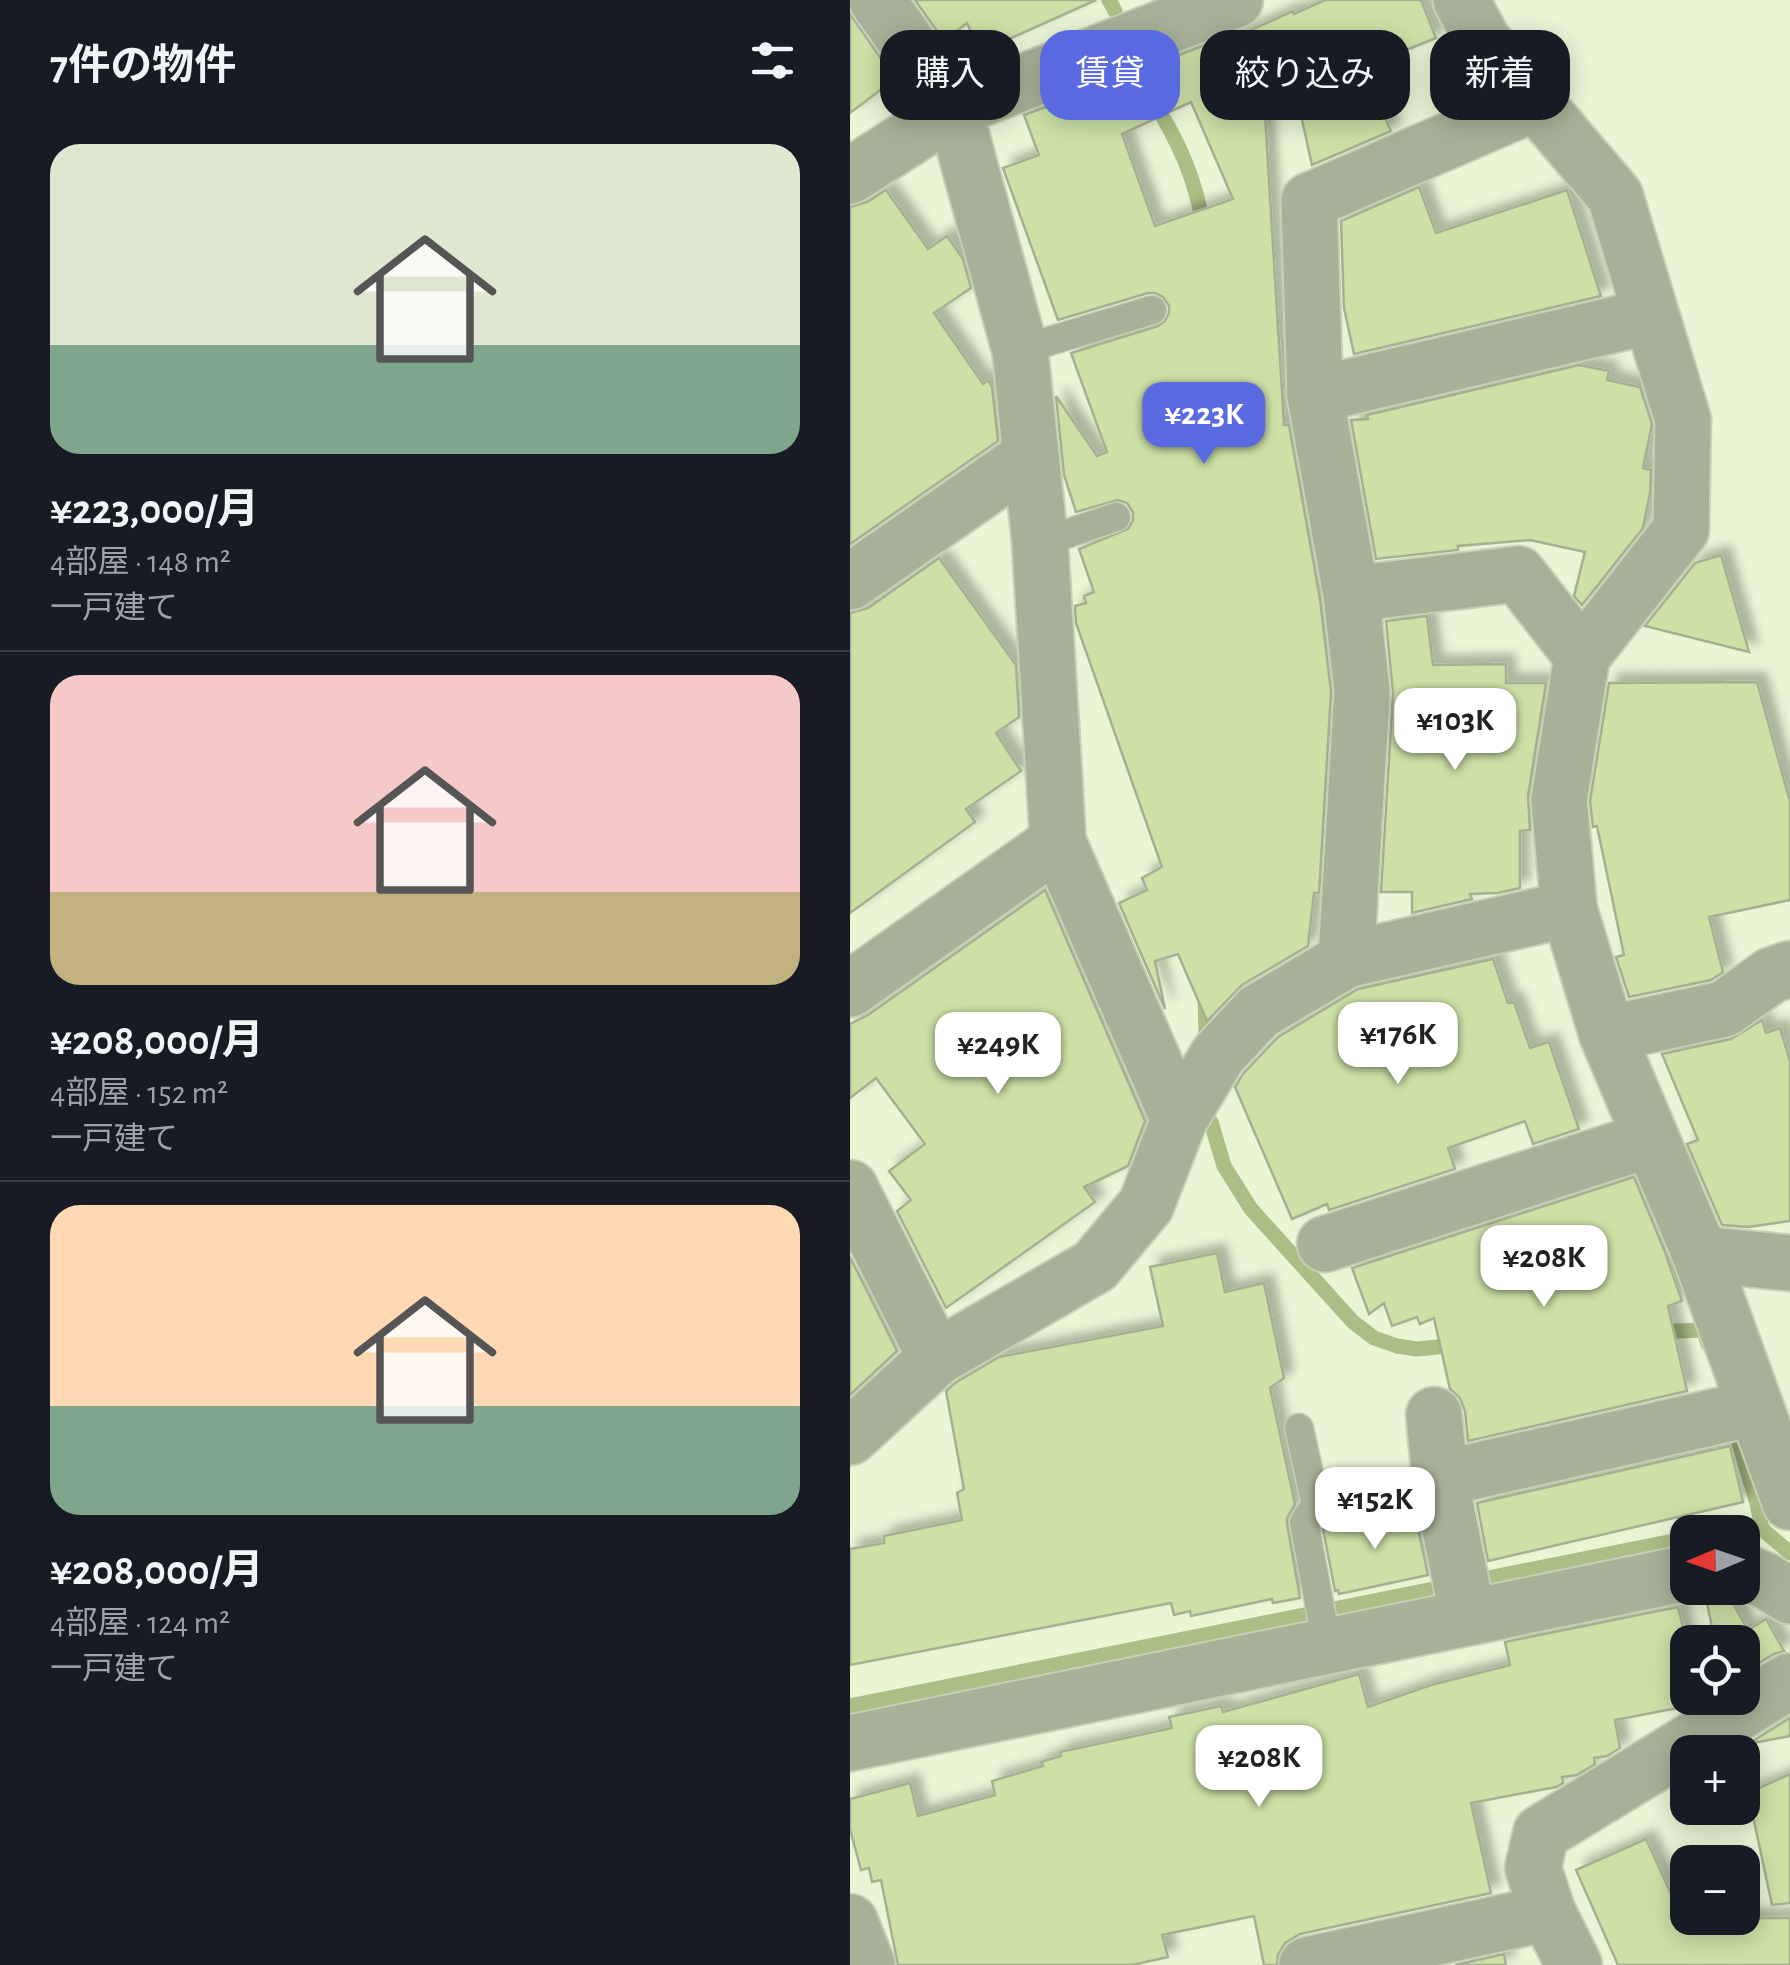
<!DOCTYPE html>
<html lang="ja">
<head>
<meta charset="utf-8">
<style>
	body { margin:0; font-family:"Alegreya Sans","Noto Sans JP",sans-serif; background:#242831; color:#f1f3f6; height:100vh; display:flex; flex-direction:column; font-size:38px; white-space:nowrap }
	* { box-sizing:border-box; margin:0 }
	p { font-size:32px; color:#9ea1a6 }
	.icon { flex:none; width:55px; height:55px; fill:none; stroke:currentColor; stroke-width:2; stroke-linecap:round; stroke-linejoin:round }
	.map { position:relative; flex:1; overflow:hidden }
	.drawer { display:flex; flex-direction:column; background:#171b24; width:850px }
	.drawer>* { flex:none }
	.top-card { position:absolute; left:30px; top:30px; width:760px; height:90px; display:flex; gap:20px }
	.needle { width:65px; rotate:268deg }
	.buttons { position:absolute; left:820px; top:1515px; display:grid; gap:20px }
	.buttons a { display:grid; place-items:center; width:90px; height:90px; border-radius:20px; background:#171b24; box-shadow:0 5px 25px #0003; font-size:50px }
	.price { position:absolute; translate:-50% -85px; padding:0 22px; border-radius:20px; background:#fff; color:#222; font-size:32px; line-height:65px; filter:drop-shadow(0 2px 5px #0008) }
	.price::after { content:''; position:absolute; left:50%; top:60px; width:30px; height:22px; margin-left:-15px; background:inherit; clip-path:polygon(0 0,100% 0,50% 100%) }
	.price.selected { background:#5a6be2; color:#fff }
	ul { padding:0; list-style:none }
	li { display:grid; align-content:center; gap:20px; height:530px; padding:0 50px }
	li+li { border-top:2px solid #363941 }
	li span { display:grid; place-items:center; height:310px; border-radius:30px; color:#555 }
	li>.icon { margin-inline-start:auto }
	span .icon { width:180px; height:180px; fill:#fffc; stroke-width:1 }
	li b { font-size:42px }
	h2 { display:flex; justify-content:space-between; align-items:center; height:120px; padding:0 50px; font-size:42px }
	.chip { padding:0 35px; border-radius:30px; background:#171b24; box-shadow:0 5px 25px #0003; font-size:35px; line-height:90px }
	.chip.selected { background:#5a6be2; color:#fff }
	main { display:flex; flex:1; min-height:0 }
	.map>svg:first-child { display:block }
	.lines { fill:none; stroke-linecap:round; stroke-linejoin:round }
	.stream { stroke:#abbe85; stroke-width:15 }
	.building { fill:#cde1a7; stroke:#a5b092; stroke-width:2.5; fill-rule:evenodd; filter:url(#shadow) }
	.lane-casing { stroke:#c6d0b4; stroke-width:31 }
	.street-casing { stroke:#c6d0b4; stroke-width:59 }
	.lane { stroke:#a8b198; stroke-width:28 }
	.street { stroke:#a8b198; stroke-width:55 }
</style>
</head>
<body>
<main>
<section class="drawer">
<h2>7件の物件<svg class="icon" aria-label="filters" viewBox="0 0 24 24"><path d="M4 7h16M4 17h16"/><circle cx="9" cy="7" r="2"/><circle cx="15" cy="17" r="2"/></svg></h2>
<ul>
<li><span style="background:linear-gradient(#dfe7d0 65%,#7fa58c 0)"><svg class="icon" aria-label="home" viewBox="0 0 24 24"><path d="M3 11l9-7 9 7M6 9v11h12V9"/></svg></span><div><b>¥223,000/月</b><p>4部屋 · 148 m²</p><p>一戸建て</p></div></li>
<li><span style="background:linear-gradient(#f6c9c9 70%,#c2b280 0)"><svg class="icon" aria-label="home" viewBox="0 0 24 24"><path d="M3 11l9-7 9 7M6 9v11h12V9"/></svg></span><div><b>¥208,000/月</b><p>4部屋 · 152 m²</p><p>一戸建て</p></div></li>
<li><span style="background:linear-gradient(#ffd9b3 65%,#7fa58c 0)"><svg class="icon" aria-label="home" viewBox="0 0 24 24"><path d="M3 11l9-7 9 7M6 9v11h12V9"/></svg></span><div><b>¥208,000/月</b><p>4部屋 · 124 m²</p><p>一戸建て</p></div></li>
</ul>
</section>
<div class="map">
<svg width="940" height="1965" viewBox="0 0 940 1965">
	<defs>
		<filter id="shadow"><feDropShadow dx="9" dy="-9" stdDeviation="5" flood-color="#0004"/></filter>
	</defs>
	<rect width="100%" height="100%" fill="#e9f5d5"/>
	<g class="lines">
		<g class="stream">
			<polyline points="259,0 265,11"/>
			<path d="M302 99C329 142 346 179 354 230"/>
			<polyline points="355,997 356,1035"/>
			<polyline points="361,1122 374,1166 401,1209 503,1322 524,1338 547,1346 567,1349 608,1345"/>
			<polyline points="805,1332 851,1330 855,1334 858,1344"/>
			<polyline points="889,1443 907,1503 912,1529"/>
			<polyline points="865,1532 885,1528 912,1529 940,1553"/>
			<polyline points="0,1706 838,1538"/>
		</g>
	</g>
	<g class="building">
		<polygon points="65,0 246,0 130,52 117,23 94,41"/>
		<path d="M475 0H571L586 38 519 65 522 70 515 73 541 131 462 165 450 111 415 115 434 425H439L470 599 481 692 469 893H464L458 946 392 985 357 1021 328 954 305 961 315 1009 269 903 297 890 292 878 312 867 226 623 225 606 236 603 234 596 244 592 229 549 278 529 283 521V512L277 503 268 500 226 512 214 475 206 396 247 456 257 452 221 353 308 326 315 321 319 313V306L313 297 305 293H298L208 320 153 168 189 155 174 115 254 85 255 89 324 57 378 36 379 40 443 11 444 14ZM341 102 383 199 305 226 272 134Z"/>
		<polygon points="0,14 45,79 0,113"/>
		<polygon points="569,187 586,233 717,190 751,296 504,354 494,308 491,221"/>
		<polygon points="36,190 78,249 97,236 113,259 121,288 84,313 133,384 138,380 142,387 148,441 0,544 0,207 17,202"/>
		<polygon points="729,365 759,371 757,380 790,387 802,424 793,468 801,470 800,493 793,528 732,605 724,596 735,552 680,540 608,546 608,550 526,559 501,420 518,419 517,415"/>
		<polygon points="871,555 899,652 795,626 845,563"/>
		<polygon points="89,558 166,665 169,717 146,733 171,771 116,809 125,822 0,913 0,613 18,608"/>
		<polygon points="577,616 583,665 656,664 656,683 696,683 678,796 680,830 670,831 670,888 648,893 620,894 622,899 562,913 562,892 531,892 543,693 536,621"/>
		<polygon points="907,682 940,802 940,900 859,917 873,972 861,980 779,997 766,957 774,955 747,826 743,827 740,801 759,683"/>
		<polygon points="195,890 295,1121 278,1166 234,1187 245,1202 96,1308 47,1211 61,1200 39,1171 75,1144 26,1078 0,1098 0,1024 18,1015"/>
		<polygon points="643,959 658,1003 664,1002 680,1048 699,1042 729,1129 683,1144 675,1121 598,1148 605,1169 479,1210 477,1204 442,1219 385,1087 393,1074 428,1037 508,989"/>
		<polygon points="912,1020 916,1033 930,1028 940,1061 940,1221 898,1227 872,1225 837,1144 848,1140 812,1054 881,1039"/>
		<polygon points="784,1177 815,1252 832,1301 818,1306 837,1391 618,1441 615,1411 610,1398 600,1389 584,1318 570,1324 567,1317 542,1326 534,1303 519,1314 502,1268"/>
		<polygon points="367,1253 375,1292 414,1283 434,1378 420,1388 445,1504 437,1518 437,1524 450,1598 423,1603 422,1599 341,1616 340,1611 324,1615 321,1603 0,1665 0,1549 34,1543 34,1536 112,1520 107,1493 114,1489 96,1391 105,1383 149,1357 313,1326 300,1267"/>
		<polygon points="0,1257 47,1351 0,1395"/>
		<polygon points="880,1446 893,1502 638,1561 627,1503"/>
		<polygon points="564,1510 578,1575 489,1594 488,1590 485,1591 473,1529"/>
		<polygon points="865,1588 881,1600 898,1630 916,1619 934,1651 924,1654 892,1673 892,1642 865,1642 856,1598"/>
		<polygon points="828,1607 838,1648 838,1706 765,1720 770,1748 757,1756 744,1758 745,1764 727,1775 712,1777 713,1783 706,1787 621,1803 641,1893 450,1934 435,1943 428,1955 427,1965 414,1965 404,1916 312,1935 318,1957 282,1965 48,1965 31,1880 22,1882 19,1868 11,1870 0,1829 0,1799 60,1783 68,1816 145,1795 142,1781 193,1766 191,1762 211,1756 210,1752 322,1728 319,1717 371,1706 373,1712 509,1674 518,1707 581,1685 660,1665 655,1642"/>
		<polygon points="940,1718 940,1736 898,1744"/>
		<polygon points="940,1774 940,1903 922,1905 898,1793"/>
		<polygon points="796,1839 827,1907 838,1902 838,1918 940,1918 940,1965 768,1965 726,1870"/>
		<polygon points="654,1954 656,1965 605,1965"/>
	</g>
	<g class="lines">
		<defs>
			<g id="lane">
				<polyline points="170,350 302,310"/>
				<polyline points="190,543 266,517"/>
				<polyline points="449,1428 466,1505 454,1522 477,1645"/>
			</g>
			<g id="street">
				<polyline points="27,0 104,109 170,350 190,543 208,842 329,1120"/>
				<polyline points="611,0 633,41 765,196 833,420 831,530 732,656 709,800 719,909 757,1034 850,1254 940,1502"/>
				<polyline points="0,176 104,109 385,0"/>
				<polyline points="465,395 801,316"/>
				<polyline points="0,582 181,456"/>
				<polyline points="501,594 668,574 732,656"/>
				<polyline points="496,960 512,691 501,594 465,395 459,201 685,103"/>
				<polyline points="0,989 208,842"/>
				<polyline points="757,1034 874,1009 922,975 940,969"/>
				<polyline points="0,1188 86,1358"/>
				<polyline points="475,1244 801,1139"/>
				<polyline points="850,1254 940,1263"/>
				<polyline points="584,1415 590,1479 618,1617"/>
				<polyline points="0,1437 86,1358 245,1266 296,1205 329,1120 368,1055 408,1012 496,960 719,909"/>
				<polyline points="590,1479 904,1408"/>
				<polyline points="892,1571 916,1581 940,1596"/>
				<polyline points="0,1743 838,1573"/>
				<polyline points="0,1922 17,1965"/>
				<polyline points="457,1965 698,1913"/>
				<polyline points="724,1965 698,1913 683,1868 691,1833 940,1681"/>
			</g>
		</defs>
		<use href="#lane" class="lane-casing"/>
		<use href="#street" class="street-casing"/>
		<use href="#lane" class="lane"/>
		<use href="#street" class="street"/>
	</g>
</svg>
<div class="buttons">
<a><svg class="needle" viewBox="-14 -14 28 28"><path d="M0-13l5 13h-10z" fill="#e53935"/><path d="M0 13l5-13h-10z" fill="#9ea1a6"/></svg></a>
<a><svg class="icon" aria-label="locate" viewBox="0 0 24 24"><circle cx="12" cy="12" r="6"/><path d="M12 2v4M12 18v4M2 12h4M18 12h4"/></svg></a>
<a>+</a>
<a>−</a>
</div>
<b class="price selected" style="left:354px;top:467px">¥223K</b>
<b class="price" style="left:605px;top:773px">¥103K</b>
<b class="price" style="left:548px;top:1087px">¥176K</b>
<b class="price" style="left:148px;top:1097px">¥249K</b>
<b class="price" style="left:694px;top:1310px">¥208K</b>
<b class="price" style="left:525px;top:1552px">¥152K</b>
<b class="price" style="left:409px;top:1810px">¥208K</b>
<div class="top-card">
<a class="chip">購入</a>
<a class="chip selected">賃貸</a>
<a class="chip">絞り込み</a>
<a class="chip">新着</a>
</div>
</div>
</main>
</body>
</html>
